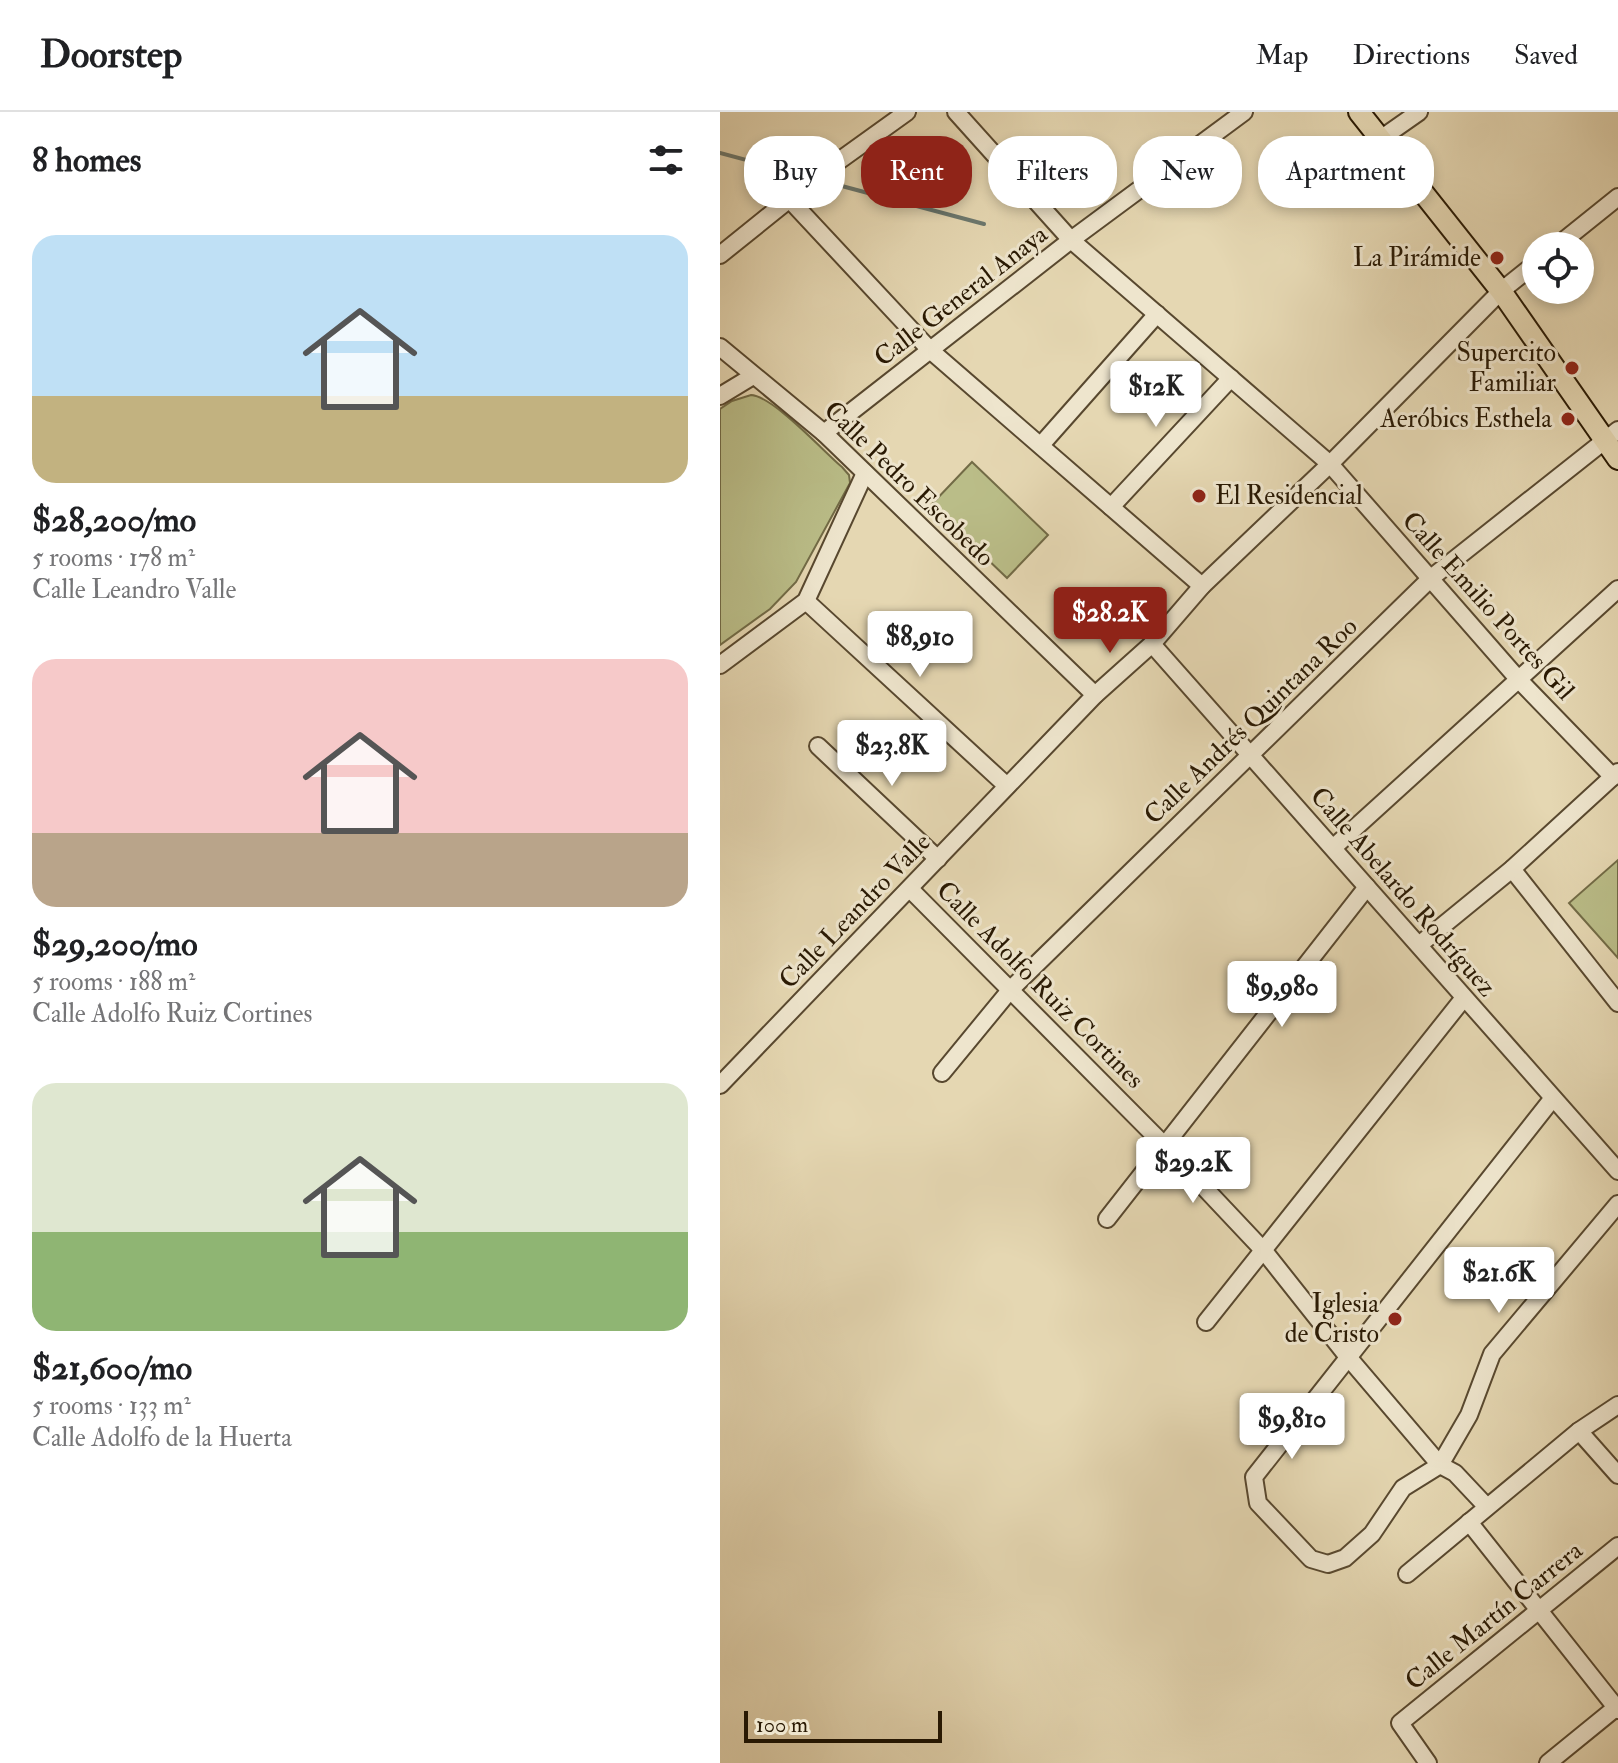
<!DOCTYPE html>
<html lang="en">
<head>
<meta charset="utf-8">
<style>
	body { margin:0; font-family:"IM FELL Double Pica",serif; background:#f6f6f6; color:#202124; height:100vh; display:flex; flex-direction:column; font-size:30px; white-space:nowrap }
	* { box-sizing:border-box; margin:0 }
	p { font-size:26px; color:#757577 }
	.icon { flex:none; width:44px; height:44px; fill:none; stroke:currentColor; stroke-width:2; stroke-linecap:round; stroke-linejoin:round }
	.map { position:relative; flex:1; overflow:hidden }
	.drawer { display:flex; flex-direction:column; background:#fff; width:720px }
	.drawer>* { flex:none }
	.top-card { position:absolute; left:24px; top:24px; width:754px; height:72px; display:flex; gap:16px }
	.buttons { position:absolute; left:802px; top:120px; display:grid; gap:16px }
	.buttons a { display:grid; place-items:center; width:72px; height:72px; border-radius:50%; background:#fff; box-shadow:0 4px 12px #0003; font-size:40px }
	.scale { position:absolute; left:24px; bottom:20px; width:198px; box-sizing:border-box; padding-left:8px; border:4px solid #291903; border-top:0; font-size:22px; line-height:28px; white-space:nowrap; color:#291903; -webkit-text-stroke:6px #eee5cd; paint-order:stroke }
	.price { position:absolute; translate:-50% -68px; padding:0 18px; border-radius:8px; background:#fff; color:#222; font-size:26px; line-height:52px; filter:drop-shadow(0 2px 4px #0008) }
	.price::after { content:''; position:absolute; left:50%; top:48px; width:24px; height:18px; margin-left:-12px; background:inherit; clip-path:polygon(0 0,100% 0,50% 100%) }
	.price.current { background:#8f2418; color:#fff }
	ul { padding:0; list-style:none }
	li { display:grid; align-content:center; gap:16px; height:424px; padding:0 32px }
	li span { display:grid; place-items:center; height:248px; border-radius:24px; color:#555 }
	li>.icon { margin-inline-start:auto }
	span .icon { width:144px; height:144px; fill:#fffc; stroke-width:1 }
	li b { font-size:34px }
	h2 { display:flex; justify-content:space-between; align-items:center; height:96px; padding:0 32px; font-size:34px }
	.pill { padding:0 28px; border-radius:32px; background:#fff; box-shadow:0 4px 12px #0003; font-size:28px; line-height:72px }
	.pill.current { background:#8f2418; color:#fff }
	header { display:flex; align-items:center; gap:48px; box-sizing:border-box; height:112px; padding:0 40px; background:#fff; border-bottom:2px solid #e0e0e0 }
	header strong { font-size:38px }
	nav { display:flex; gap:44px; margin-inline-start:auto; font-size:28px }
	main { display:flex; flex:1; min-height:0 }
	.map>svg:first-child { display:block }
	.green { fill:#babd88; stroke:#726b46; stroke-width:2 }
	.lines { fill:none; stroke-linecap:round; stroke-linejoin:round }
	.stream { stroke:#6c786e; stroke-width:4 }
	.minor-casing { stroke:#58482f; stroke-width:20 }
	.major-casing { stroke:#291903; stroke-width:24 }
	.minor { stroke:#eee5cd; stroke-width:16 }
	.major { stroke:#e5d7b2; stroke-width:20 }
	.poi-dot { fill:#8f2418; stroke:#eee5cd; stroke-width:3 }
	.labels { text-anchor:middle; dominant-baseline:central; stroke-width:6; stroke-linejoin:round; paint-order:stroke }
	.poi-label { font-size:26px; fill:#291903; stroke:#eee5cd; text-anchor:end }
	.street-label { font-size:26px; fill:#291903; stroke:#eee5cd }
</style>
</head>
<body>
<header>
<strong>Doorstep</strong>
<nav><a>Map</a><a>Directions</a><a>Saved</a></nav>
</header>
<main>
<section class="drawer">
<h2>8 homes<svg class="icon" aria-label="filters" viewBox="0 0 24 24"><path d="M4 7h16M4 17h16"/><circle cx="9" cy="7" r="2"/><circle cx="15" cy="17" r="2"/></svg></h2>
<ul>
<li><span style="background:linear-gradient(#bfe0f5 65%,#c2b280 0)"><svg class="icon" aria-label="home" viewBox="0 0 24 24"><path d="M3 11l9-7 9 7M6 9v11h12V9"/></svg></span><div><b>$28,200/mo</b><p>5 rooms · 178 m²</p><p>Calle Leandro Valle</p></div></li>
<li><span style="background:linear-gradient(#f6c9c9 70%,#b9a48a 0)"><svg class="icon" aria-label="home" viewBox="0 0 24 24"><path d="M3 11l9-7 9 7M6 9v11h12V9"/></svg></span><div><b>$29,200/mo</b><p>5 rooms · 188 m²</p><p>Calle Adolfo Ruiz Cortines</p></div></li>
<li><span style="background:linear-gradient(#dfe7d0 60%,#8fb573 0)"><svg class="icon" aria-label="home" viewBox="0 0 24 24"><path d="M3 11l9-7 9 7M6 9v11h12V9"/></svg></span><div><b>$21,600/mo</b><p>5 rooms · 133 m²</p><p>Calle Adolfo de la Huerta</p></div></li>
</ul>
</section>
<div class="map">
<svg width="898" height="1651" viewBox="0 0 898 1651">
	<rect width="100%" height="100%" fill="#e5d7b2"/>
	<filter id="stains"><feTurbulence type="fractalNoise" baseFrequency=".0025" numOctaves="4"/><feColorMatrix values="0 0 0 0 .2 0 0 0 0 .09 0 0 0 0 .02 0 0 0 .5 -.17"/></filter>
	<radialGradient id="worn" r=".72"><stop offset=".6" stop-color="#630" stop-opacity="0"/><stop offset="1" stop-color="#630" stop-opacity=".3"/></radialGradient>
	<g class="green">
		<path d="M31 283C53 284 103 339 122 355L129 363 130 371 76 470 50 497 0 533V297L12 289Z"/>
		<polygon points="252,350 328,423 287,466 211,393"/>
		<polygon points="898,748 898,846 849,791"/>
	</g>
	<g class="lines">
		<g class="stream">
			<polyline points="0,41 90,65"/>
			<polyline points="103,69 264,112"/>
		</g>
		<defs>
			<g id="minor">
				<polyline points="236,0 351,128 610,352 799,568 893,665"/>
				<polyline points="659,28 699,0"/>
				<polyline points="70,88 210,238 482,474"/>
				<polyline points="837,134 898,85"/>
				<polyline points="0,143 102,61 187,0"/>
				<polyline points="0,235 104,321 375,583"/>
				<polyline points="0,284 33,264"/>
				<polyline points="104,321 351,128 524,0"/>
				<polyline points="321,333 437,202"/>
				<polyline points="391,395 511,266"/>
				<polyline points="86,489 287,674"/>
				<polyline points="432,532 898,1059"/>
				<polyline points="0,553 86,489 145,361"/>
				<polyline points="98,634 218,747"/>
				<polyline points="614,735 898,477"/>
				<polyline points="792,757 898,891"/>
				<polyline points="190,777 446,1035 544,1139 628,1245 720,1353 735,1361 767,1395"/>
				<polyline points="699,833 792,757 898,660"/>
				<polyline points="222,961 291,877 711,466 898,318"/>
				<polyline points="0,973 375,583 432,532 482,474 610,352 781,179 816,151"/>
				<polyline points="833,986 534,1365 538,1391 591,1447 608,1452 625,1446 652,1422 683,1376 720,1353 749,1303 772,1242 898,1092"/>
				<polyline points="387,1107 647,775"/>
				<polyline points="486,1210 743,887"/>
				<polyline points="859,1319 898,1363"/>
				<polyline points="749,1410 898,1598"/>
				<polyline points="687,1462 859,1319 898,1293"/>
				<polyline points="708,1651 680,1611 898,1434"/>
				<polyline points="828,1651 898,1594"/>
			</g>
			<polyline id="major" points="639,0 781,179 898,347"/>
		</defs>
		<use href="#minor" class="minor-casing"/>
		<use href="#major" class="major-casing"/>
		<use href="#minor" class="minor"/>
		<use href="#major" class="major"/>
	</g>
	<g class="poi-dot">
		<circle cx="777" cy="146" r="8"/>
		<circle cx="852" cy="256" r="8"/>
		<circle cx="848" cy="307" r="8"/>
		<circle cx="479" cy="384" r="8"/>
		<circle cx="675" cy="1207" r="8"/>
	</g>
	<g class="labels">
		<g class="poi-label">
			<text x="761" y="146">La Pirámide</text>
			<text x="836" y="241">Supercito<tspan x="836" dy="30">Familiar</tspan></text>
			<text x="832" y="307">Aeróbics Esthela</text>
			<text x="495" y="384" text-anchor="start">El Residencial</text>
			<text x="659" y="1192">Iglesia<tspan x="659" dy="30">de Cristo</tspan></text>
		</g>
		<g class="street-label">
			<text transform="translate(241 184) rotate(-38)">Calle General Anaya</text>
			<text transform="translate(189 372) rotate(44)">Calle Pedro Escobedo</text>
			<text transform="translate(768 494) rotate(48)">Calle Emilio Portes Gil</text>
			<text transform="translate(531 609) rotate(-44)">Calle Andrés Quintana Roo</text>
			<text transform="translate(683 780) rotate(49)">Calle Abelardo Rodríguez</text>
			<text transform="translate(135 799) rotate(-46)">Calle Leandro Valle</text>
			<text transform="translate(320 873) rotate(45)">Calle Adolfo Ruiz Cortines</text>
			<text transform="translate(774 1504) rotate(-39)">Calle Martín Carrera</text>
		</g>
	</g>
	<rect width="100%" height="100%" filter="url(#stains)"/>
	<rect width="100%" height="100%" fill="url(#worn)"/>
</svg>
<div class="buttons">
<a><svg class="icon" aria-label="locate" viewBox="0 0 24 24"><circle cx="12" cy="12" r="6"/><path d="M12 2v4M12 18v4M2 12h4M18 12h4"/></svg></a>
</div>
<div class="scale">100 m</div>
<b class="price" style="left:436px;top:317px">$12K</b>
<b class="price current" style="left:390px;top:543px">$28.2K</b>
<b class="price" style="left:200px;top:567px">$8,910</b>
<b class="price" style="left:172px;top:676px">$23.8K</b>
<b class="price" style="left:562px;top:917px">$9,980</b>
<b class="price" style="left:473px;top:1093px">$29.2K</b>
<b class="price" style="left:779px;top:1203px">$21.6K</b>
<b class="price" style="left:572px;top:1349px">$9,810</b>
<div class="top-card">
<a class="pill">Buy</a>
<a class="pill current">Rent</a>
<a class="pill">Filters</a>
<a class="pill">New</a>
<a class="pill">Apartment</a>
</div>
</div>
</main>
</body>
</html>
